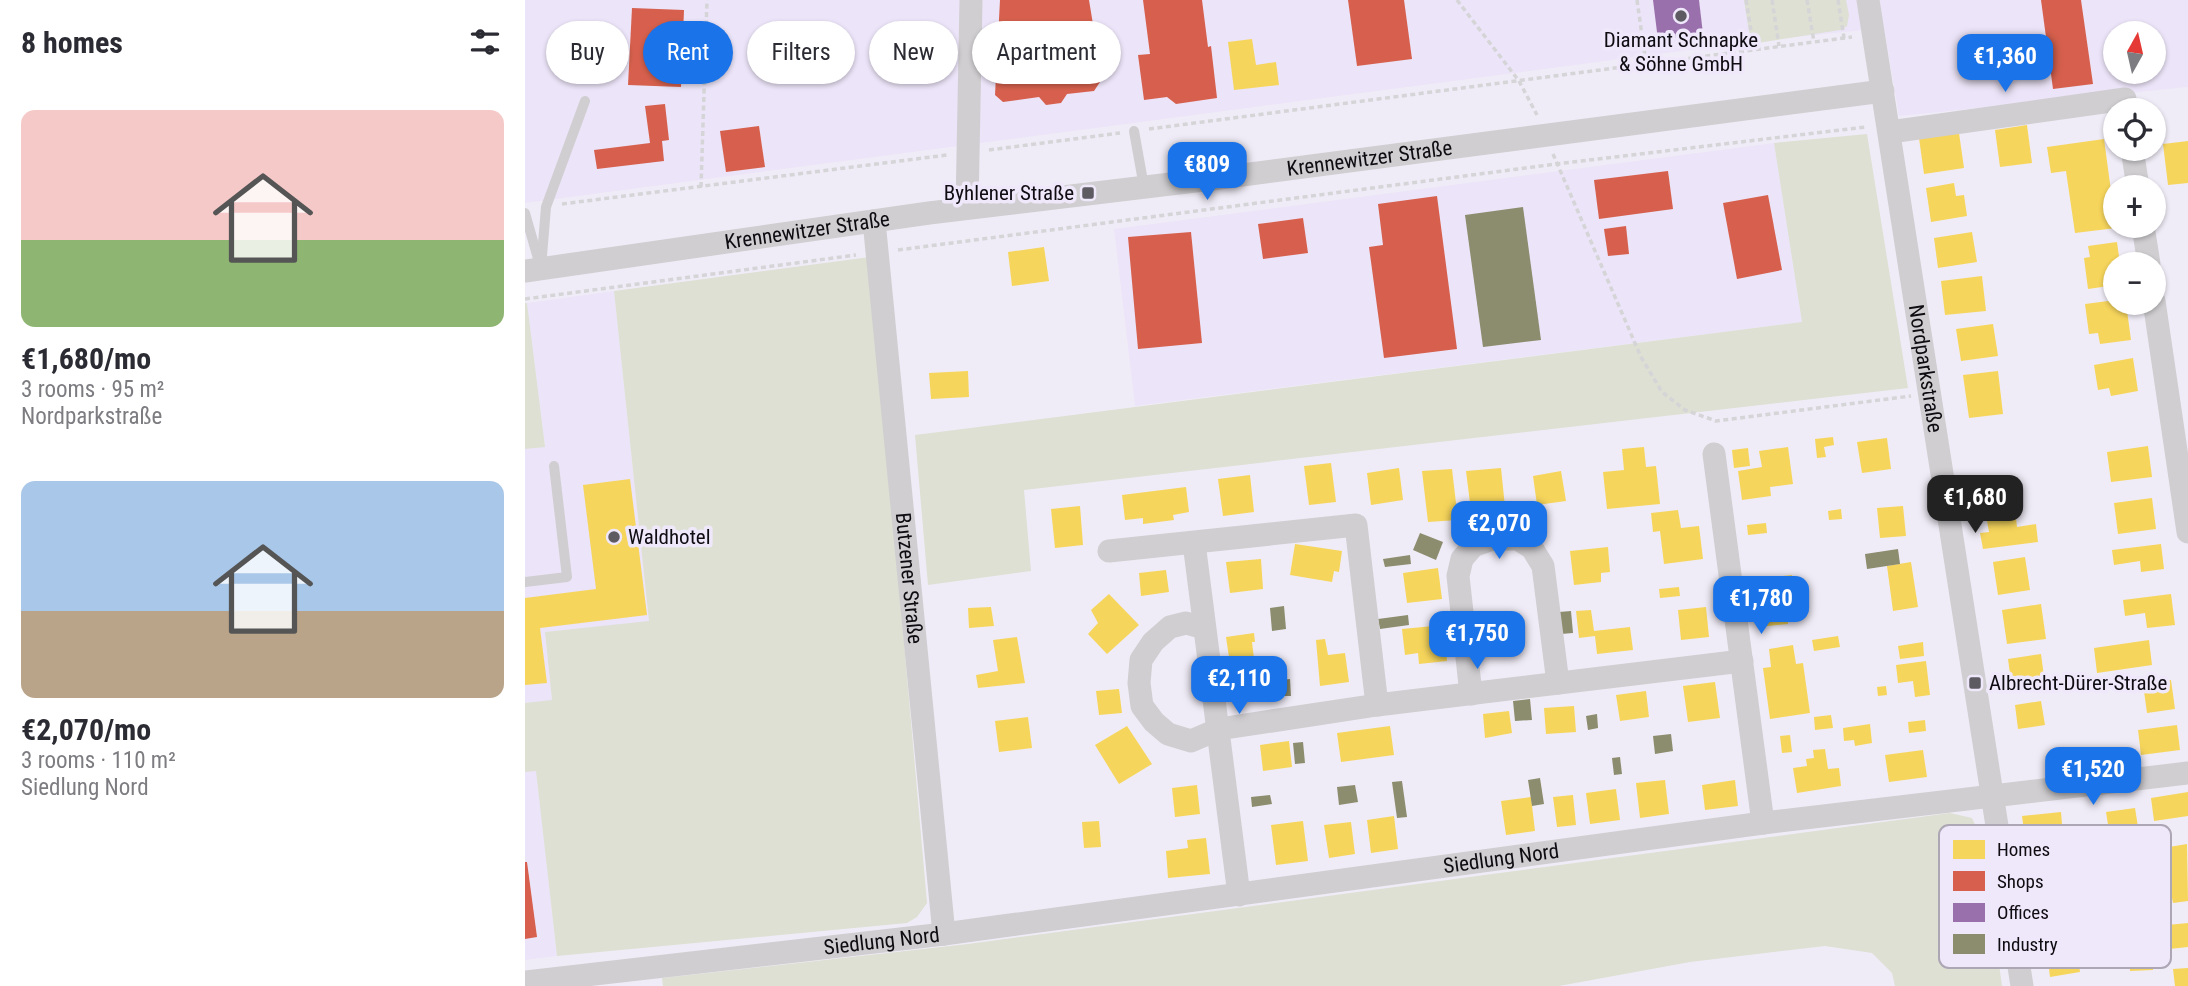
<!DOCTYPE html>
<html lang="en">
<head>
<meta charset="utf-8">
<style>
	body { margin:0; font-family:"Roboto Condensed",sans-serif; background:#f7f7f7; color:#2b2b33; height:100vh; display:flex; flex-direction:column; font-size:26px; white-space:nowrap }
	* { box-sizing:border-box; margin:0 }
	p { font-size:23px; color:#7c7c81 }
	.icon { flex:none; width:38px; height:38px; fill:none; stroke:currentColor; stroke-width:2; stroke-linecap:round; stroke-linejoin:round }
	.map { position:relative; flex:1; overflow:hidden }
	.panel { display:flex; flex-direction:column; background:#fff; width:525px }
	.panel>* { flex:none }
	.guide { position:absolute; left:21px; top:21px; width:665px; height:63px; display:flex; gap:14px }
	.needle { width:46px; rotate:8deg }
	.fabs { position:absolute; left:1578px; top:21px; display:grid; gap:14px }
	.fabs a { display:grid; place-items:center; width:63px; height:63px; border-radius:50%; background:#fff; box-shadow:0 2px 5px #0004; font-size:35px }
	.price { position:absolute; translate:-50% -60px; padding:0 16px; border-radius:14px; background:#1a73e8; color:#fff; font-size:23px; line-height:46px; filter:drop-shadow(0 2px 4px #0008) }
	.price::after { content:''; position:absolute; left:50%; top:42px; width:21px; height:16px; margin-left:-10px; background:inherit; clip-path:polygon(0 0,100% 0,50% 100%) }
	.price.selected { background:#222; color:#fff }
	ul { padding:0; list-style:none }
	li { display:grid; align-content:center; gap:14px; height:371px; padding:0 21px }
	li span { display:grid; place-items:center; height:217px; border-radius:14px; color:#555 }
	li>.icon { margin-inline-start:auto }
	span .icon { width:126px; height:126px; fill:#fffc; stroke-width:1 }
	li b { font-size:30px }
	h2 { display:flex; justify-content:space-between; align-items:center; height:84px; padding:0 21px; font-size:30px }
	.chip { padding:0 24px; border-radius:32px; background:#fff; box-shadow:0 2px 5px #0004; font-size:24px; line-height:63px }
	.chip.selected { background:#1a73e8; color:#fff }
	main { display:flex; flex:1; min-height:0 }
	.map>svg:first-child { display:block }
	.built { fill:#ece4f8; fill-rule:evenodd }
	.green { fill:#dde0d3 }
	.homes { fill:#f6d55c }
	.shops { fill:#d6604d }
	.offices { fill:#9970ab }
	.industry { fill:#8c8c6e }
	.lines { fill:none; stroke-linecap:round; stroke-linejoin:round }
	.path { stroke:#d5d4d7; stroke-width:3.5; stroke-dasharray:5 3.5; stroke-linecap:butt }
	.service { stroke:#d0ced1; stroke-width:10 }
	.minor { stroke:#d0ced1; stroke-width:23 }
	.poi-dot { fill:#5d5a62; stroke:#efe8fb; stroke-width:2.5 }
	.labels { text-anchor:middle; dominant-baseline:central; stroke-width:7; stroke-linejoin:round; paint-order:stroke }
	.poi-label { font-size:21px; fill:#0e0b11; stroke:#efe8fb; text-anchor:start }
	.street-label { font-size:21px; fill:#0e0b11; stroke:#efe8fb }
	.key { fill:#efe8fb; stroke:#aca6b5; stroke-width:2 }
	.key-label { font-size:19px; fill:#0e0b11 }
</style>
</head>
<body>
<main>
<section class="panel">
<h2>8 homes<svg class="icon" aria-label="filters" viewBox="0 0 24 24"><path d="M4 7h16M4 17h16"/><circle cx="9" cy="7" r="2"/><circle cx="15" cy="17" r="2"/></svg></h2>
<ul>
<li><span style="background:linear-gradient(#f6c9c9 60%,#8fb573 0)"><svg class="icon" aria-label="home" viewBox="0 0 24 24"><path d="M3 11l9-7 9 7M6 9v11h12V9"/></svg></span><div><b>€1,680/mo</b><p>3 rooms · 95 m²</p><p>Nordparkstraße</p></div></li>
<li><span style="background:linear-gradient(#a9c7e8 60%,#b9a48a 0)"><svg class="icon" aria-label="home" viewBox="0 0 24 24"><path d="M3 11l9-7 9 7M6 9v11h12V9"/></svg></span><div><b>€2,070/mo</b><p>3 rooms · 110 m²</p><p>Siedlung Nord</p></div></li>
</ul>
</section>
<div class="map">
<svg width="1663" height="986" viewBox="0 0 1663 986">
	<rect width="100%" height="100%" fill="#f0ecf7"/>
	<g class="built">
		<path d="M0 0H1663V87L1374 116 1359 28 1232 41 0 203ZM1591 33H1629V72H1591Z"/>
		<polygon points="1249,143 1277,322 610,406 589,229"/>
		<polygon points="89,291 124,622 20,632 27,701 0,703 0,449 20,446 2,303"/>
		<polygon points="11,770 32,956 0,960 0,772"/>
	</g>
	<g class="green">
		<polygon points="1219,0 1321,0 1324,15 1322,26 1315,30 1226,44"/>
		<polygon points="1342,134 1383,388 499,490 506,571 403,585 390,435 1277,322 1249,143"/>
		<polygon points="345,257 402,903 392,917 382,923 32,956 11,771 0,772 0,703 27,700 20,632 124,621 89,291"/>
		<polygon points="0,303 2,303 20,447 0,449"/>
		<polygon points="1425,813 1447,818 1457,840 1477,986 1370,986 1367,973 1347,953 1300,946 1165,962 1034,986 138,986 137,978 443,944"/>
	</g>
	<g class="homes">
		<polygon points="727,39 731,65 751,62 754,85 709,90 703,42"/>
		<polygon points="1502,125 1507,163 1475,167 1470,130"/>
		<polygon points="1434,133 1439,168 1399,174 1394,138"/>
		<polygon points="1579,139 1591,228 1550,233 1541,171 1526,173 1522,147"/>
		<polygon points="1663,141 1663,183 1643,185 1638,144"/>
		<polygon points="1429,183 1431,196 1439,195 1442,216 1406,222 1401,188"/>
		<polygon points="1447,232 1452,262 1413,268 1409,238"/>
		<polygon points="1592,242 1595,264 1591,264 1591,285 1563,289 1559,258 1565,257 1563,246"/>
		<polygon points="519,247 524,281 487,286 483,252"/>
		<polygon points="1457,276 1461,311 1420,315 1416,281"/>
		<polygon points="1591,300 1591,303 1601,303 1606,340 1575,344 1573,333 1564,334 1560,304"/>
		<polygon points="1468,324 1473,356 1436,361 1431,329"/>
		<polygon points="1608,358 1613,391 1586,396 1584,388 1573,390 1569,365"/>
		<polygon points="443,371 444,397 406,399 404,373"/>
		<polygon points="1473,371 1478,414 1444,418 1438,375"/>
		<polygon points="1308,437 1309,445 1299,447 1301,457 1292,458 1290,439"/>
		<polygon points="1362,438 1366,469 1337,473 1332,442"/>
		<polygon points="1623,446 1627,477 1586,482 1582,452"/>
		<polygon points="1119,447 1121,467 1131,466 1135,504 1082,509 1078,472 1099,470 1097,449"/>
		<polygon points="1263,447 1268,484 1245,487 1246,496 1217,500 1213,471 1237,467 1234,451"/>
		<polygon points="1223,448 1225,466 1209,468 1207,450"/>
		<polygon points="806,463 811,502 784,505 779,466"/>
		<polygon points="874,468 878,500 846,505 842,473"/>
		<polygon points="976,468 980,507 946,511 941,471"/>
		<polygon points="927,469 933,520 903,522 897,471"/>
		<polygon points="1036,471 1041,501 1012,505 1008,476"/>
		<polygon points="725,475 729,512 698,516 693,479"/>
		<polygon points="105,479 122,615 15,628 22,683 0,685 0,598 71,589 58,485"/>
		<polygon points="661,487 664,512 648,515 649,520 618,524 618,518 600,520 597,495"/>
		<polygon points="1627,498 1631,529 1593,534 1589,503"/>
		<polygon points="555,506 558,545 530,548 526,509"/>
		<polygon points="1378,506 1381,536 1355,538 1352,508"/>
		<polygon points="1316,509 1317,519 1304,520 1303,511"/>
		<polygon points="1153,510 1156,528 1174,526 1178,559 1139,564 1135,531 1128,532 1126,513"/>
		<polygon points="1491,518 1492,527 1511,524 1513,542 1458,549 1455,533 1464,532 1462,521"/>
		<polygon points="1241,523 1242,533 1223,535 1222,525"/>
		<polygon points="770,544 817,551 814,572 809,571 807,582 765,575"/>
		<polygon points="1636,544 1639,569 1616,572 1615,561 1589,565 1587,550"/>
		<polygon points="1083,547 1085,572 1076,573 1076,582 1049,585 1045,551"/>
		<polygon points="1500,557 1505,590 1473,595 1468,562"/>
		<polygon points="736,559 738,589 705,593 701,562"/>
		<polygon points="1386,562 1393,607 1368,611 1362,566"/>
		<polygon points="913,568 917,599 882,603 878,573"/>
		<polygon points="641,570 644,592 616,596 614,573"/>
		<polygon points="1267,575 1270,595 1260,597 1263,624 1233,627 1229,579"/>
		<polygon points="1154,587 1155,596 1135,598 1134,589"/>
		<polygon points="584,594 614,625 582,654 563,634 573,623 566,610"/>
		<polygon points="1646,594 1650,625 1622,628 1620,613 1600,616 1598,600"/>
		<polygon points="1516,604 1521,639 1482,644 1477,610"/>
		<polygon points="466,607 469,626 444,628 443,608"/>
		<polygon points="1181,607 1184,637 1156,640 1153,610"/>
		<polygon points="1066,610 1069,631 1105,627 1108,650 1072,654 1070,636 1054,638 1051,611"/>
		<polygon points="919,625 922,661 894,664 893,653 880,655 877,629"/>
		<polygon points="729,633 730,642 727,642 730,667 721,668 723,682 708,684 701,637"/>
		<polygon points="1313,636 1315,647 1289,651 1287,640"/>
		<polygon points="492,637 500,683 453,688 451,675 473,671 468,640"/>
		<polygon points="800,639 803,655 820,653 824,682 795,686 791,640"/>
		<polygon points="1624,640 1627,665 1572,673 1569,648"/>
		<polygon points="1398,642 1399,656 1375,659 1373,646"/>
		<polygon points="1268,645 1271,664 1278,663 1285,713 1245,719 1238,668 1246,667 1244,649"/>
		<polygon points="1516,654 1520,684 1487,689 1483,659"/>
		<polygon points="1401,661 1405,695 1390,697 1388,681 1373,683 1371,665"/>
		<polygon points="1646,680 1650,709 1622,713 1618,684"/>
		<polygon points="1190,682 1195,718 1163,722 1158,686"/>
		<polygon points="1361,686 1362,695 1353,696 1352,687"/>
		<polygon points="594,689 597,713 574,715 571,691"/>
		<polygon points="1121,691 1124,717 1095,721 1091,695"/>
		<polygon points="1516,701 1520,725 1493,729 1490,705"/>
		<polygon points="1049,706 1051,732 1021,734 1019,708"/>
		<polygon points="984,711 987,733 960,738 958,714"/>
		<polygon points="1306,715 1308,728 1290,730 1289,717"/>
		<polygon points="503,717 507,748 474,752 470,721"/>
		<polygon points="1400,720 1401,731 1384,733 1383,722"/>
		<polygon points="1345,724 1347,743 1330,746 1329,740 1319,741 1318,728"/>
		<polygon points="1652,725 1655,750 1616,755 1613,730"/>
		<polygon points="602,726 627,764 594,784 570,745"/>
		<polygon points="865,726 869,755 816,762 812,733"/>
		<polygon points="1265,735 1267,752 1257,753 1255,736"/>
		<polygon points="764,741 767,767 738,771 735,745"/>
		<polygon points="1300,749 1303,769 1314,768 1316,786 1272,793 1268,768 1282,766 1281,759 1289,758 1288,750"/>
		<polygon points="1398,750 1402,777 1364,782 1360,755"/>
		<polygon points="1140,780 1144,814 1115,818 1111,783"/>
		<polygon points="1210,780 1213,806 1180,810 1177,785"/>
		<polygon points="672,785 675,814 650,817 647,788"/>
		<polygon points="1091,789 1095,820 1065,824 1061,793"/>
		<polygon points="1663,792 1663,816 1629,821 1626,798"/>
		<polygon points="1048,795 1051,825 1032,827 1028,797"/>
		<polygon points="1006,797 1010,831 981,835 976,801"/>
		<polygon points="1610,808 1614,833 1585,837 1581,812"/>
		<polygon points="1536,812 1538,836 1515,838 1517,856 1498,858 1496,840 1500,839 1497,816"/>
		<polygon points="869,816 873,849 846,853 842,820"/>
		<polygon points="574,821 576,847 559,848 557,822"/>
		<polygon points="778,821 783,861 751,865 746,825"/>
		<polygon points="826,822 830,854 804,858 799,825"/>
		<polygon points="681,838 685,874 643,878 641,851 663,848 662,840"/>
		<polygon points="1662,844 1663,901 1648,903 1638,848"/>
		<polygon points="1663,923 1663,947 1644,949 1642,925"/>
		<polygon points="1551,939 1555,972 1525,977 1521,943"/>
		<polygon points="1627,952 1628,970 1605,971 1604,953"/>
		<polygon points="1663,968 1663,986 1650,986 1648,969"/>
	</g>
	<g class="shops">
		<polygon points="475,0 564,0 577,79 569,91 542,94 536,103 521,105 514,97 478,102 470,95"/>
		<polygon points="618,0 677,0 683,47 686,46 692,98 651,104 642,97 619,100 613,55 625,54"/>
		<polygon points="823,0 879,0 887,59 832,66"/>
		<polygon points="1516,0 1556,0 1568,84 1528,89"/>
		<polygon points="107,8 159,10 156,87 103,85"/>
		<polygon points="140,104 144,140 137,141 139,161 72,169 69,150 125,143 120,106"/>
		<polygon points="234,126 240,167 201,172 195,131"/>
		<polygon points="1143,171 1148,209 1074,219 1069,180"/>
		<polygon points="1243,195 1257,270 1212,279 1198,203"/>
		<polygon points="912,196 932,349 859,358 844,247 858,245 853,204"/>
		<polygon points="778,218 783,253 738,259 733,224"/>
		<polygon points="1101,226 1104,254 1083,256 1079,229"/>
		<polygon points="666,232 677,343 613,349 603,237"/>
		<polygon points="0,862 2,862 12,937 0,939"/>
	</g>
	<polygon class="offices" points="1128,0 1174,0 1178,34 1133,40"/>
	<g class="industry">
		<polygon points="998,207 1016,340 958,347 940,215"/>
		<polygon points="895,533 918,542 911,560 888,550"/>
		<polygon points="1373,549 1375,564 1342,569 1340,554"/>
		<polygon points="885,555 886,564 860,567 858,559"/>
		<polygon points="759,606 761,629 747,631 745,608"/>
		<polygon points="1046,611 1048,633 1036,634 1034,612"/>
		<polygon points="883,615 884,625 855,629 853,619"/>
		<polygon points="765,679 766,696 757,696 755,680"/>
		<polygon points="1005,699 1007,720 990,721 988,701"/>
		<polygon points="1072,714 1073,728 1063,730 1061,716"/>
		<polygon points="1146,734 1148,751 1130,754 1128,736"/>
		<polygon points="778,742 780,763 770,764 768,743"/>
		<polygon points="1095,757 1097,774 1089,775 1087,758"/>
		<polygon points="1015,778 1019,804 1007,806 1003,780"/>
		<polygon points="877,781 882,817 872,818 867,782"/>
		<polygon points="830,785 833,802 814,805 812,787"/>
		<polygon points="745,795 747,804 727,807 726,797"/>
	</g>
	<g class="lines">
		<g class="path">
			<polyline points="932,0 994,81 1012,115"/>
			<polyline points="1112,0 1121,64"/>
			<polyline points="1221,0 1229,50"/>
			<polyline points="1247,0 1254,46"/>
			<polyline points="1282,0 1289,42"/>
			<polyline points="1313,0 1319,38"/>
			<polyline points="624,129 1327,37"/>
			<polyline points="464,150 595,133"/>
			<polyline points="1028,154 1116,357 1137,392 1160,410 1191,421 1386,396"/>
			<polyline points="176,187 182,0"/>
			<polyline points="37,204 422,155"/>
			<polyline points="373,250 1031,164 1341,127"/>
			<polyline points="0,299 331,255"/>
		</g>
		<g class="service">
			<polyline points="609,131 619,187"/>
			<polyline points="0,213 14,262"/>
			<polyline points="16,268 21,207 60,101"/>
			<polyline points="0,582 42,577 29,466"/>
		</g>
		<g class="minor">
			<path id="s1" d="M1343 0 1497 986"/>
			<polyline points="1365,132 1600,99 1601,110"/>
			<polyline points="1607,149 1613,187"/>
			<polyline points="442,208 446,0"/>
			<path id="s2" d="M349 221 419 934"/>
			<polyline points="1618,226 1624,264"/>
			<path id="s3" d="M0 271 404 213 687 179 1358 91"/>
			<polyline points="1629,301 1663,532"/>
			<polyline points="1189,454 1238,823"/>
			<polyline points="669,543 714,895"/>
			<polyline points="584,551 831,525 852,705"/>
			<polyline points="679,628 661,623 645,627 628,642 616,660 614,683 617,706 629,722 643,734 666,741 694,729 852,705 1217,661"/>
			<polyline points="946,694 933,576 937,559 948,546 968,539 993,539 1007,548 1018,566 1033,683"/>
			<path id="s4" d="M0 982 419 934 1238 823 1663 773"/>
		</g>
	</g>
	<g class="poi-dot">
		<circle cx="1156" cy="16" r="7"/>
		<rect x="556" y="186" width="14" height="14" rx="3.5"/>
		<circle cx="89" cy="537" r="7"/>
		<rect x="1443" y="676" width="14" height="14" rx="3.5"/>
	</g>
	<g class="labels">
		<g class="poi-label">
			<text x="1156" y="40" text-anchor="middle">Diamant Schnapke<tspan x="1156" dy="24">&amp; Söhne GmbH</tspan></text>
			<text x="549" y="193" text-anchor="end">Byhlener Straße</text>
			<text x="103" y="537">Waldhotel</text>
			<text x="1464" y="683">Albrecht-Dürer-Straße</text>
		</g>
		<g class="street-label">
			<text stroke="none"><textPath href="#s3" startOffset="852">Krennewitzer Straße</textPath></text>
			<text stroke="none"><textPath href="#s3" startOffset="285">Krennewitzer Straße</textPath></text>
			<text stroke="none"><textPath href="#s1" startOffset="373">Nordparkstraße</textPath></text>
			<text stroke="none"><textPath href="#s2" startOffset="359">Butzener Straße</textPath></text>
			<text stroke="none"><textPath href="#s4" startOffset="984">Siedlung Nord</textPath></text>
			<text stroke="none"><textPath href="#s4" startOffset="359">Siedlung Nord</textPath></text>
		</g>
	</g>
	<rect x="1414" y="825" width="232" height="143" rx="10" class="key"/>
	<rect x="1428" y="840" width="32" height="19" fill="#f6d55c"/>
	<rect x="1428" y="871" width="32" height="20" fill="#d6604d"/>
	<rect x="1428" y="903" width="32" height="19" fill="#9970ab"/>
	<rect x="1428" y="934" width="32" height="20" fill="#8c8c6e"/>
	<g class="key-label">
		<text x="1472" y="856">Homes</text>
		<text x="1472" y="888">Shops</text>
		<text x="1472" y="919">Offices</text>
		<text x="1472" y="951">Industry</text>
	</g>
</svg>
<div class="fabs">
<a><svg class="needle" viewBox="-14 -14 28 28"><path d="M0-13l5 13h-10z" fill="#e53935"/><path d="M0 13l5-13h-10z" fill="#7c7c81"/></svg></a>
<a><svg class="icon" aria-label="locate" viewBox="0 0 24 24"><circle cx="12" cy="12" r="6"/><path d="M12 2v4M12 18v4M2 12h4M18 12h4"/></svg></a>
<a>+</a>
<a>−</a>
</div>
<b class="price" style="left:1480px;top:94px">€1,360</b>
<b class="price" style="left:682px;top:202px">€809</b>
<b class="price selected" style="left:1450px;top:535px">€1,680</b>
<b class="price" style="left:974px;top:561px">€2,070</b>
<b class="price" style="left:1236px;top:636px">€1,780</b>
<b class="price" style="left:952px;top:671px">€1,750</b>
<b class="price" style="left:714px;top:716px">€2,110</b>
<b class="price" style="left:1568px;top:807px">€1,520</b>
<div class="guide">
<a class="chip">Buy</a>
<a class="chip selected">Rent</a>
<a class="chip">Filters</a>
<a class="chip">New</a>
<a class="chip">Apartment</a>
</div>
</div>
</main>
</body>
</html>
